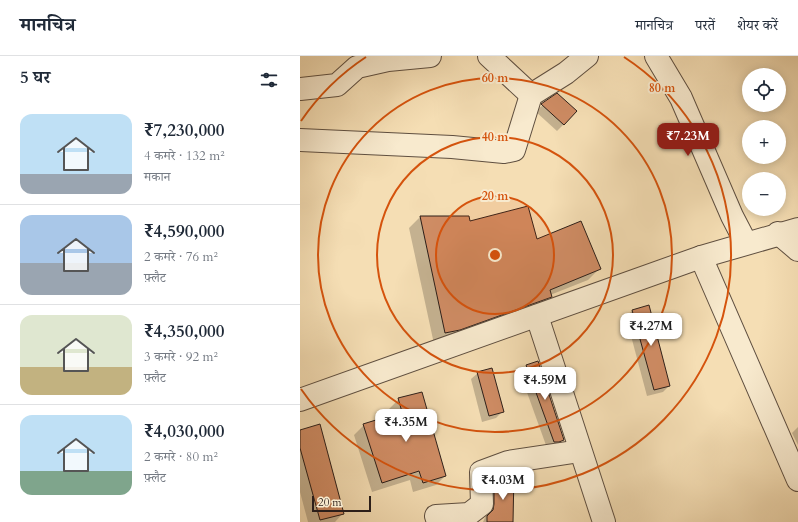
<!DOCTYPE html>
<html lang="hi">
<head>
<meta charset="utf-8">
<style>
	body { margin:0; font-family:Cardo,"Noto Serif Devanagari",serif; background:#f6f6f7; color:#1f2937; height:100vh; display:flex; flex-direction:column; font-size:15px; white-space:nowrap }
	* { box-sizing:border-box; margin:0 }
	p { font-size:13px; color:#747a83 }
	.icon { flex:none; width:22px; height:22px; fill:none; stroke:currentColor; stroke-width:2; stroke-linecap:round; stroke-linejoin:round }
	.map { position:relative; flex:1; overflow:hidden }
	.drawer { display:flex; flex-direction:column; background:#fff; width:300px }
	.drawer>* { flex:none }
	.tools { position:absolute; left:442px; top:12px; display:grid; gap:8px }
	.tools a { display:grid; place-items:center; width:44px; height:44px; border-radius:50%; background:#fff; box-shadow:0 2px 10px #0003; font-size:20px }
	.scale { position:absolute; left:12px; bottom:10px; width:59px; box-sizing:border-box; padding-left:4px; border:2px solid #2d1f19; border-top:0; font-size:11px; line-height:14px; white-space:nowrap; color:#2d1f19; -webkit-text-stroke:3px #f8eace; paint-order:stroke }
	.price { position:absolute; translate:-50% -34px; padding:0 9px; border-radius:8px; background:#fff; color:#222; font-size:13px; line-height:26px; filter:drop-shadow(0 1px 2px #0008) }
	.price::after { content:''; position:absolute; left:50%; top:24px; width:12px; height:9px; margin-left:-6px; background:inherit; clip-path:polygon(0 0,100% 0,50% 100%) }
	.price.current { background:#8f2418; color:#fff }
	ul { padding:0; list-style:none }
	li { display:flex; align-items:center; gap:12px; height:100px; padding:0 20px }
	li+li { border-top:1px solid #e0e1e3 }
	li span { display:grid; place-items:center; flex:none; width:112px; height:80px; border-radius:12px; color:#555 }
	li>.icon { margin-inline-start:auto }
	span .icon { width:48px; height:48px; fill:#fffc; stroke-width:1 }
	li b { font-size:17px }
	h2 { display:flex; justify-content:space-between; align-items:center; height:48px; padding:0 20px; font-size:17px }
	header { display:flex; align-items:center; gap:24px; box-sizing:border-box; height:56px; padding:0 20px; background:#fff; border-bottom:1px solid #e0e1e3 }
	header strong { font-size:19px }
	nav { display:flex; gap:22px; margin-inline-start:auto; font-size:14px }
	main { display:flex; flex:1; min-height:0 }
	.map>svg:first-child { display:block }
	.shadow { fill:#0003 }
	.building { fill:#cf8c64; stroke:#2d1f19 }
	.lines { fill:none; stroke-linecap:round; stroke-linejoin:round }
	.minor-casing { stroke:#5f4f40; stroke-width:24 }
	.minor { stroke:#f8eace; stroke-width:22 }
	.ring { fill:none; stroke:#d5530d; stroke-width:2 }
	.centre { fill:#d5530d; stroke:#f8eace; stroke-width:2 }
	.ring-label { font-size:12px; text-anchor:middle; font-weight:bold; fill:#d5530d; stroke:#f8eace; stroke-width:4; stroke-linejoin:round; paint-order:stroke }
</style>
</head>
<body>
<header>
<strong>मानचित्र</strong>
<nav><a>मानचित्र</a><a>परतें</a><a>शेयर करें</a></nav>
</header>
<main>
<section class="drawer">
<h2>5 घर<svg class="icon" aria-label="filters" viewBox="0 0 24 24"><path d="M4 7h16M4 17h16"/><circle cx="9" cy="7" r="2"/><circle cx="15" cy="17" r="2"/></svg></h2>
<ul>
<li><span style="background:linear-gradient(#bfe0f5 75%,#9aa5b1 0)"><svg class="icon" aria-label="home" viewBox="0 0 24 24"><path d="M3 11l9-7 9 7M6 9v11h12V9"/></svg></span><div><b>₹7,230,000</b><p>4 कमरे · 132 m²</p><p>मकान</p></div></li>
<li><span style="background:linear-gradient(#a9c7e8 60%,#9aa5b1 0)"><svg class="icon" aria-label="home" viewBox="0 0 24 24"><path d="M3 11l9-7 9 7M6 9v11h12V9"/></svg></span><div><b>₹4,590,000</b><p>2 कमरे · 76 m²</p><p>फ़्लैट</p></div></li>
<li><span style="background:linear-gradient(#dfe7d0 65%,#c2b280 0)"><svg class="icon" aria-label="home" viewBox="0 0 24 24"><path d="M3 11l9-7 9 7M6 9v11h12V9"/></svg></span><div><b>₹4,350,000</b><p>3 कमरे · 92 m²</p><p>फ़्लैट</p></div></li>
<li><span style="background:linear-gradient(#bfe0f5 70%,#7fa58c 0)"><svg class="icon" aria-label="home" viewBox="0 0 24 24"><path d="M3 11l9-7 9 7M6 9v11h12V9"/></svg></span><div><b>₹4,030,000</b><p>2 कमरे · 80 m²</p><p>फ़्लैट</p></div></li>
</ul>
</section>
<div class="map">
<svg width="498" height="466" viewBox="0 0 498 466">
	<rect width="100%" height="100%" fill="#f5deb4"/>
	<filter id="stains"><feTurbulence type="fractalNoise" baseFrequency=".005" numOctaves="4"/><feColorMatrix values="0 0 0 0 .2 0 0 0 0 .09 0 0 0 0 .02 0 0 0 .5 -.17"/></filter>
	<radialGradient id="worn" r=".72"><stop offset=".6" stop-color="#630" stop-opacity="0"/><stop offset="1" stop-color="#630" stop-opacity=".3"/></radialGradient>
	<g class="shadow">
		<polygon points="257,39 264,68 257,75 235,55"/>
		<polygon points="120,161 168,161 169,166 236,184 299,213 288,224 250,239 240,252 134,288 109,172"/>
		<polygon points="333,254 369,330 363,336 347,340 326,261"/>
		<polygon points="227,310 263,383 256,390 247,392 220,317"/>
		<polygon points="178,317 203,355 196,362 182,366 171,323"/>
		<polygon points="99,343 145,420 136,429 113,436 110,424 72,436 54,379 64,369 91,361 89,353"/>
		<polygon points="498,371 498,389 492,377"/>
		<polygon points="0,375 43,457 35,466 8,466 0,436"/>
		<polygon points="194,425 212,465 214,466 183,466 188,455 187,432"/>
	</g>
	<g class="building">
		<polygon points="257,37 277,55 264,69 241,48"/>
		<polygon points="228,150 237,183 281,165 301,213 250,234 252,241 160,274 145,277 120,160 169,160 170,165"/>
		<polygon points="349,249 370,330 354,334 332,254"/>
		<polygon points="238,305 264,384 259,386 254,386 226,309"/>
		<polygon points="192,312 204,356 189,360 177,316"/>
		<polygon points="122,336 146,420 123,427 119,415 82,427 63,368 102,356 98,342"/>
		<polygon points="20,368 44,458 20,464 0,392 0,374"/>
		<polygon points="214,418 213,466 187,466 187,460 193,454 194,448 194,425"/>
	</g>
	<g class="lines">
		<defs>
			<g id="minor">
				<polyline points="189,0 231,39"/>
				<polyline points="356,0 381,42 432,160 446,187"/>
				<polyline points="0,33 37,29 57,11 88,4 130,0"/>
				<polyline points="0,84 152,91 204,96 214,94 231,39 266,17 287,0"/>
				<polyline points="478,177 498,194"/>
				<polyline points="401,201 498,424"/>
				<polyline points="237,260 304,466"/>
				<polyline points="0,344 401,201 498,173"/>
				<polyline points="138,466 136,460 169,458 182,448 181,416 208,406 280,395"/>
			</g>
		</defs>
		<use href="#minor" class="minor-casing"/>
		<use href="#minor" class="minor"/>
	</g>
	<circle cx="195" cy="199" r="59" fill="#d5530d" fill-opacity=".12"/>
	<g class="ring">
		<circle cx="195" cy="199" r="59"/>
		<circle cx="195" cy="199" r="118"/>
		<circle cx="195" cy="199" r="177"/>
		<path d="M1 65A236 236 0 0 1 66 1M324 1A236 236 0 1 1 1 333"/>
	</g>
	<circle cx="195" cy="199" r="6" class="centre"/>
	<g class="ring-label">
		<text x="195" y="26">60 m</text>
		<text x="362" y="36">80 m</text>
		<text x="195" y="85">40 m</text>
		<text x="195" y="144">20 m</text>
	</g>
	<rect width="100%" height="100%" filter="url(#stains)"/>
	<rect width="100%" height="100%" fill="url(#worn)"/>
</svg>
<div class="tools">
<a><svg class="icon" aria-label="locate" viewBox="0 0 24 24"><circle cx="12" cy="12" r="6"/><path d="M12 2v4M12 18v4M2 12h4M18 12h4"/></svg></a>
<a>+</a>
<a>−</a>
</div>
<div class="scale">20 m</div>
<b class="price current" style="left:388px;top:101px">₹7.23M</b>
<b class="price" style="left:351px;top:291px">₹4.27M</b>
<b class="price" style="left:245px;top:345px">₹4.59M</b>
<b class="price" style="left:106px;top:387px">₹4.35M</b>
<b class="price" style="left:203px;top:445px">₹4.03M</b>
</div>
</main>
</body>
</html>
